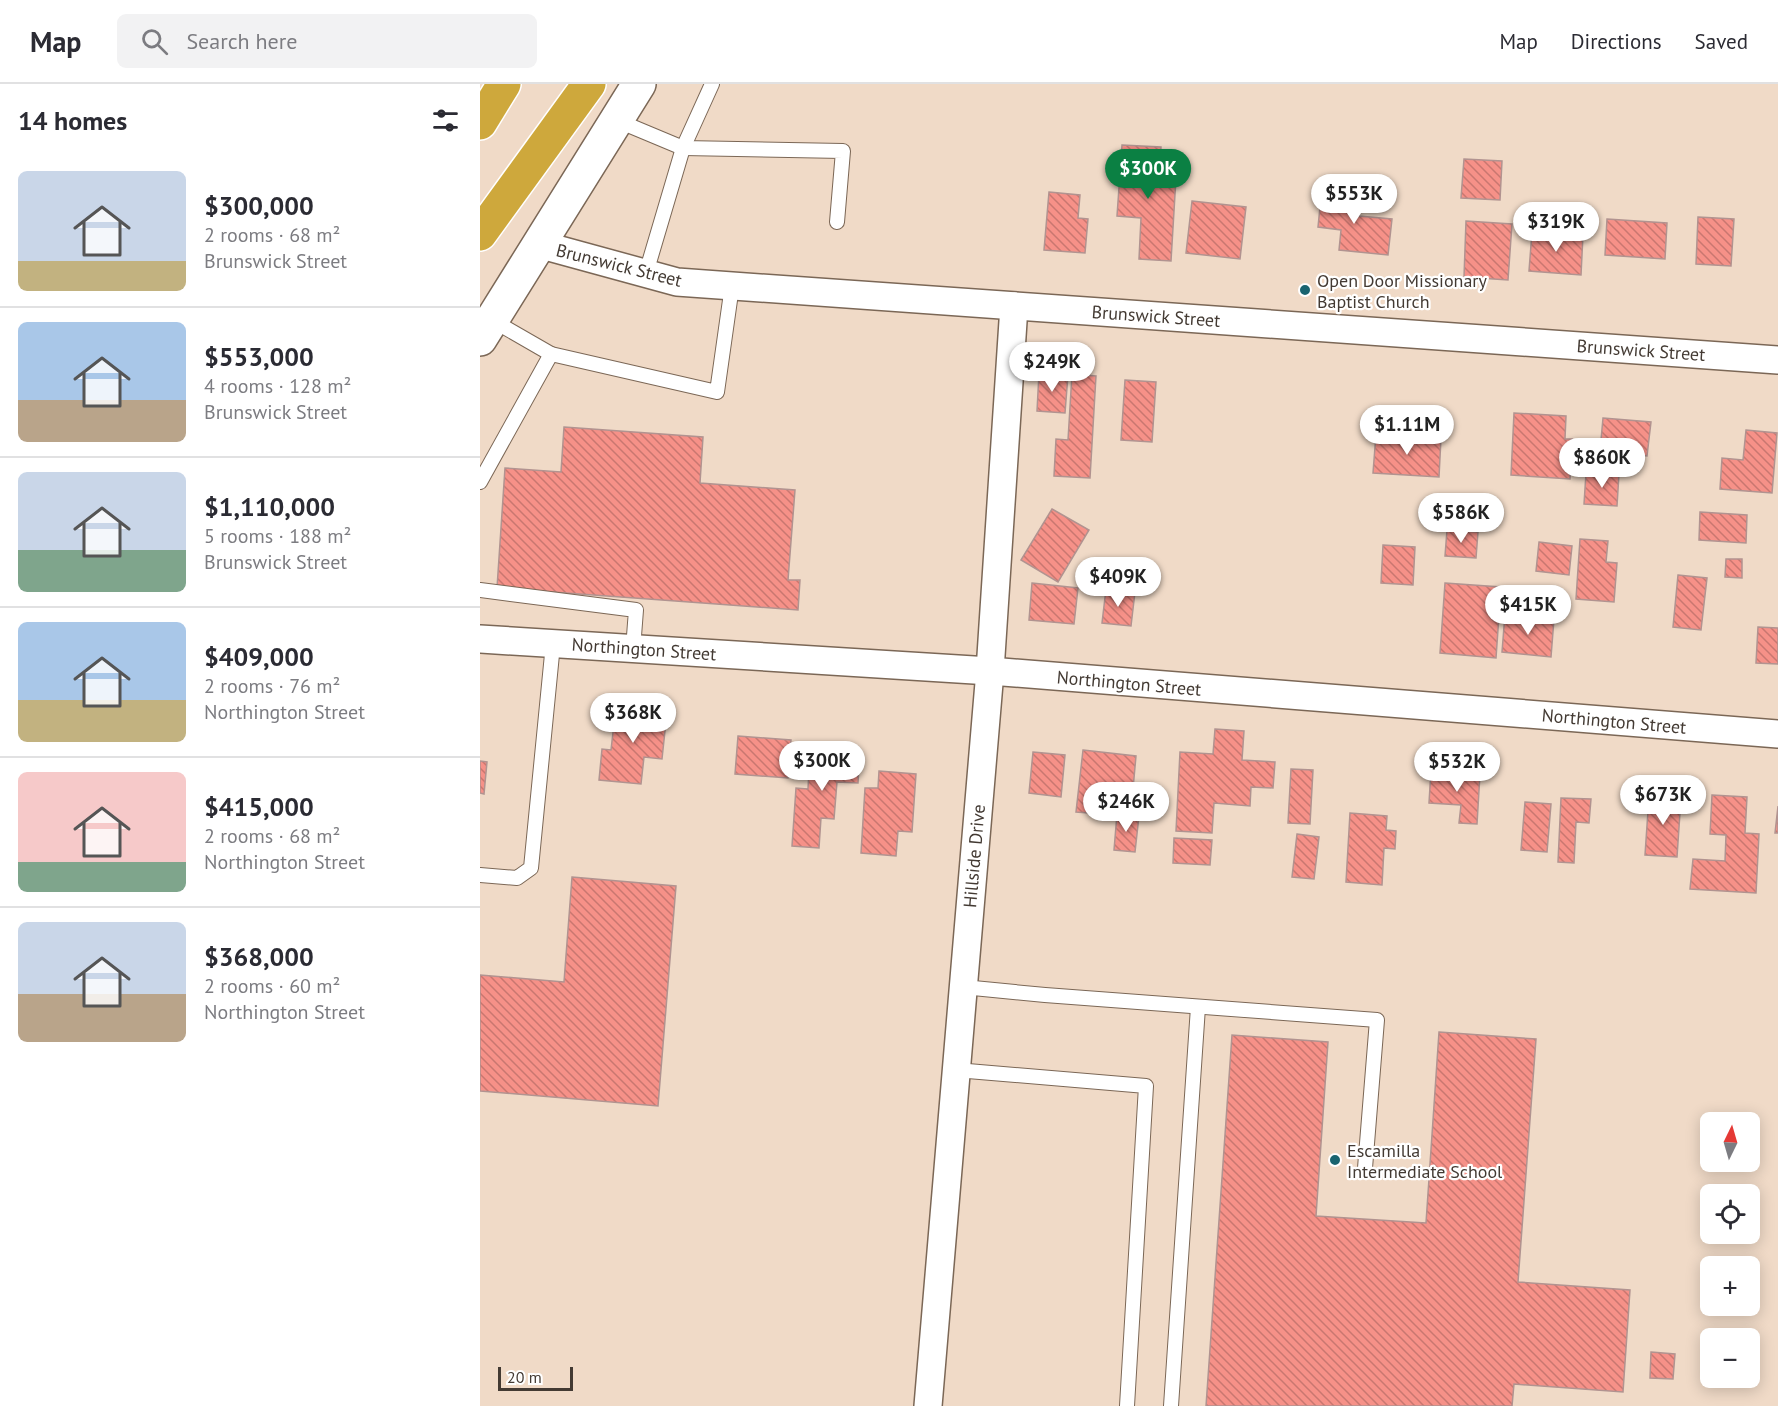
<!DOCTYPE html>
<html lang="en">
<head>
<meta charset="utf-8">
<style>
	body { margin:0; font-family:"PT Sans",sans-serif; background:#f2f2f3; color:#2b2b33; height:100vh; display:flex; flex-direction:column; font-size:22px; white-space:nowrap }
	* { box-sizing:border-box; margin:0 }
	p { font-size:20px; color:#7c7c81 }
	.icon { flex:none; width:33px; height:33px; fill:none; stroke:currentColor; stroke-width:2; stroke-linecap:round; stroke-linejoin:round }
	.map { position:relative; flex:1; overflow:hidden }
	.side { display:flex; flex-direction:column; background:#fff; width:480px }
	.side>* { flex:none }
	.needle { width:39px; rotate:5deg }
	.fabs { position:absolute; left:1220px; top:1028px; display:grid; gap:12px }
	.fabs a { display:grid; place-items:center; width:60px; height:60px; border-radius:9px; background:#fff; box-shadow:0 3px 15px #0003; font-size:30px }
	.scale { position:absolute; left:18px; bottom:15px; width:75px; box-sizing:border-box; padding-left:6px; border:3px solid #433a33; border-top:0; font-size:16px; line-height:21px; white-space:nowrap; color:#433a33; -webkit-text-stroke:4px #fff; paint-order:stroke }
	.price { position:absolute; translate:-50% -51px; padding:0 14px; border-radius:21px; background:#fff; color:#222; font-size:20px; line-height:39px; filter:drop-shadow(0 2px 3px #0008) }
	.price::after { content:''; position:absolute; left:50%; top:36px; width:18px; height:14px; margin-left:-9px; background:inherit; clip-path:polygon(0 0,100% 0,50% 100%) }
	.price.active { background:#0b8043; color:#fff }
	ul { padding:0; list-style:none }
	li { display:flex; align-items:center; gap:18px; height:150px; padding:0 18px }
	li+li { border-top:2px solid #e1e1e2 }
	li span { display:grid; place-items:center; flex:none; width:168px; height:120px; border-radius:9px; color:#555 }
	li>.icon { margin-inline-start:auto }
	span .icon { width:72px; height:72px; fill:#fffc; stroke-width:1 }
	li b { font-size:26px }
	h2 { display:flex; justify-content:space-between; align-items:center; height:72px; padding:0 18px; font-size:26px }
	header { display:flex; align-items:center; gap:36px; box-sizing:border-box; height:84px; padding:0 30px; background:#fff; border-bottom:2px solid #e1e1e2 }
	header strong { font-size:28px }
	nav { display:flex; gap:33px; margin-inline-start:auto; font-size:21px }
	.search { width:420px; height:54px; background:#f2f2f3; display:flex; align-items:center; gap:15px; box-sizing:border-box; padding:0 21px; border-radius:9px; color:#7c7c81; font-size:22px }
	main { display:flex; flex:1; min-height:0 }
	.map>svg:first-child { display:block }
	.building { fill:url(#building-back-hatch); stroke:#b19390; stroke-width:1.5 }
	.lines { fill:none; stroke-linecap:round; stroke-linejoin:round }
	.lane-casing { stroke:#7b6756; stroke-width:16 }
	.street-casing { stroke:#7b6756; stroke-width:30 }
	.secondary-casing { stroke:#7b6756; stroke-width:36 }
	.highway-casing { stroke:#fff; stroke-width:36 }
	.lane { stroke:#fff; stroke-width:14 }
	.street { stroke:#fff; stroke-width:27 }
	.secondary { stroke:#fff; stroke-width:33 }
	.highway { stroke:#cea83c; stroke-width:33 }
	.poi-dot { fill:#1a6470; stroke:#fff; stroke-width:2 }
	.labels { text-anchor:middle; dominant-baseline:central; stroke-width:4.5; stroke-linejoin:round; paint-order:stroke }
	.street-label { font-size:18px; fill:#433a33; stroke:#fff }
	.poi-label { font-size:18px; fill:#433a33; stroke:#fff; text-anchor:start }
</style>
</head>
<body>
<header>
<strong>Map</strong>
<div class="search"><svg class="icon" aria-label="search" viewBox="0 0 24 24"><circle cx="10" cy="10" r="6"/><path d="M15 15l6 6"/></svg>Search here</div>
<nav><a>Map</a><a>Directions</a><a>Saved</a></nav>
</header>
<main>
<section class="side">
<h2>14 homes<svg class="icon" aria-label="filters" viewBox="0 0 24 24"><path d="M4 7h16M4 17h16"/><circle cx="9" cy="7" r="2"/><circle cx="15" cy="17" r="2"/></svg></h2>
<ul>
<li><span style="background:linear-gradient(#c9d6e8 75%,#c2b280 0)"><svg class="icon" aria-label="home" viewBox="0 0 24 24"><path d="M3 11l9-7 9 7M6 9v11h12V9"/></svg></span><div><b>$300,000</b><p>2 rooms · 68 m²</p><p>Brunswick Street</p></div></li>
<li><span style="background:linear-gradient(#a9c7e8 65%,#b9a48a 0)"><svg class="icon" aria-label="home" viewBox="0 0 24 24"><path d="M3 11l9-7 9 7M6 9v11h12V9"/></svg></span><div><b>$553,000</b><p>4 rooms · 128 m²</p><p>Brunswick Street</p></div></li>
<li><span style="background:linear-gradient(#c9d6e8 65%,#7fa58c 0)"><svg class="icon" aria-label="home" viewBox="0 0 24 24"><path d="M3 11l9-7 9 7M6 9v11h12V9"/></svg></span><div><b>$1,110,000</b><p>5 rooms · 188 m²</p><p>Brunswick Street</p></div></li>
<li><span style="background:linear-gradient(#a9c7e8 65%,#c2b280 0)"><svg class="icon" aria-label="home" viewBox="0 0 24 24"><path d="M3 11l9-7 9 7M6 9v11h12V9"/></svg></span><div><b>$409,000</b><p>2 rooms · 76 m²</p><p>Northington Street</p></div></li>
<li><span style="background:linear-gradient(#f6c9c9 75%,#7fa58c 0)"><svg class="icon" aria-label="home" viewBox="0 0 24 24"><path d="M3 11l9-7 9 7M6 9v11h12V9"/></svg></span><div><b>$415,000</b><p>2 rooms · 68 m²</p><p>Northington Street</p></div></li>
<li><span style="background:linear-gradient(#c9d6e8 60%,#b9a48a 0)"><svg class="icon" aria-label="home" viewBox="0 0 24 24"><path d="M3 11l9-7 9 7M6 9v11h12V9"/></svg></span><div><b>$368,000</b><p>2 rooms · 60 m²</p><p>Northington Street</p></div></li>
</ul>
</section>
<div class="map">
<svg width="1298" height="1322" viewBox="0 0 1298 1322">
	<defs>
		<pattern id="building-back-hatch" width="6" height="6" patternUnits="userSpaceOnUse" patternTransform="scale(1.5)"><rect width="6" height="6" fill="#f69188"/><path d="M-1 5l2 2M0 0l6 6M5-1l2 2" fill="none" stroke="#c97770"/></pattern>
	</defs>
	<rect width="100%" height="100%" fill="#f0dac7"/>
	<g class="building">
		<polygon points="642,61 681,63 679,93 696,94 691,177 659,175 661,134 637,132"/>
		<polygon points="984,75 1022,77 1020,116 981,114"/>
		<polygon points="842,103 860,105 859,117 881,120 879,132 912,135 908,171 859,166 861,146 838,143"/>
		<polygon points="569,108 600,111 598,134 608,135 605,169 564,166"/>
		<polygon points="712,117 766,123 760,175 706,169"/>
		<polygon points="1218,133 1254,135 1251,182 1216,180"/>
		<polygon points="1127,135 1187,139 1185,175 1125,171"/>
		<polygon points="986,137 1032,140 1028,196 984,193"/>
		<polygon points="1052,148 1103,151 1101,191 1049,187"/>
		<polygon points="559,289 588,291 585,329 557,327"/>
		<polygon points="592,290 616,292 610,394 574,392 576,355 588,356"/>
		<polygon points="645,296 676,298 672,358 641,356"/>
		<polygon points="1034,329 1086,332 1085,355 1092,355 1090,395 1031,391"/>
		<polygon points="1123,334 1171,338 1167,372 1120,367"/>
		<polygon points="84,343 223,353 220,399 315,406 308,496 320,496 318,526 17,504 25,384 81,388"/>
		<polygon points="1266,346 1297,349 1292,409 1240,405 1242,374 1263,376"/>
		<polygon points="896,350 961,354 959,393 893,389"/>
		<polygon points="1106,389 1139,390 1137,422 1104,420"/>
		<polygon points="572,425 609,446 578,498 541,476"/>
		<polygon points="1220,428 1267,431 1266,459 1219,456"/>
		<polygon points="967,446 998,448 996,474 965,472"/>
		<polygon points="1100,455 1128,457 1126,478 1137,479 1134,518 1096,515"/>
		<polygon points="1059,458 1092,462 1089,491 1056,487"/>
		<polygon points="903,461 935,463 933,501 901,499"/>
		<polygon points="1246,475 1262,475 1262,494 1245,493"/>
		<polygon points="1198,491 1227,494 1221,546 1193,543"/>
		<polygon points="552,499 598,504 594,540 549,536"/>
		<polygon points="965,499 1021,503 1016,574 960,569"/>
		<polygon points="626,505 655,508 651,542 622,539"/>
		<polygon points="1025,530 1074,535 1071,573 1022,568"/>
		<polygon points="1278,543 1298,544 1298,580 1276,579"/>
		<polygon points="136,622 187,628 182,675 164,673 161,700 119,696 122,665 131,666"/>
		<polygon points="735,645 764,647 762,676 795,678 793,704 771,703 770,722 734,719 732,749 696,747 700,668 733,670"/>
		<polygon points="258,652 311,656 308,694 255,690"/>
		<polygon points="330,664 380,667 378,699 357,698 354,735 341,734 339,764 312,762 316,704 328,705"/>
		<polygon points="603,666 656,672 652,716 638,714 636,731 596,728"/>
		<polygon points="553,668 585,671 581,713 549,709"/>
		<polygon points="0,677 7,678 4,710 0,709"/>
		<polygon points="811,685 833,686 830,740 808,739"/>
		<polygon points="951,686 1000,690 997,740 979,739 981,721 949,719"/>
		<polygon points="399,687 436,690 432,748 418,747 416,772 381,769 385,704 398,704"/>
		<polygon points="1232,711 1267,713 1265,749 1279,750 1276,809 1210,805 1213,775 1245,777 1246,751 1230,750"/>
		<polygon points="1169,712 1201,714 1197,773 1165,771"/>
		<polygon points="1081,714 1111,715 1109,739 1096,738 1094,779 1078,778"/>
		<polygon points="1045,718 1071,720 1067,768 1041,766"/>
		<polygon points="1298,722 1298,749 1295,749"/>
		<polygon points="870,729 907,732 906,746 916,747 915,765 904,764 902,801 866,798"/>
		<polygon points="637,730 659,732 655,768 634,766"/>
		<polygon points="817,750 839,753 834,795 812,793"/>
		<polygon points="694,754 732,756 730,781 693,779"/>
		<polygon points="92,793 196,802 178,1022 0,1007 0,891 84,898"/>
		<polygon points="959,948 1056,955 1038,1198 1150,1206 1143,1308 1034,1300 1032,1322 726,1322 752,951 848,958 836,1132 946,1139"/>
		<polygon points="1171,1268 1195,1270 1193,1295 1170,1294"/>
	</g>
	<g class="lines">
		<defs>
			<g id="lane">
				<polyline points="136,36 203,64 363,67 357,138"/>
				<polyline points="166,189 203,64 232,0"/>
				<polyline points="12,236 71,270"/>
				<polyline points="0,398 71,270 237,308 252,202"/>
				<polyline points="0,506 156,526 153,565"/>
				<polyline points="0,791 37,794 51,784 73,560"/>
				<polyline points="483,903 565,911 897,936 885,1084"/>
				<polyline points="476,986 666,1002 647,1322"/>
				<polyline points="691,1322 718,923"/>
			</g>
			<g id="street">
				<polyline points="58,160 197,198 1298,276"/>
				<polyline points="0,555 510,587 1298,650"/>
				<polyline points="448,1322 510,587 534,222"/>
			</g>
			<polyline id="secondary" points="0,255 159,0"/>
			<g id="highway">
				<polyline points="0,39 24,0"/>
				<polyline points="0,150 109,0"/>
			</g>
		</defs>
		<use href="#lane" class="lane-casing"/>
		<use href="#street" class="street-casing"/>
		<use href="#secondary" class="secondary-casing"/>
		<use href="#highway" class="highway-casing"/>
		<use href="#lane" class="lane"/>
		<use href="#street" class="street"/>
		<use href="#secondary" class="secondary"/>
		<use href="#highway" class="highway"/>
	</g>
	<g class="poi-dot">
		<circle cx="825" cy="206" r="6"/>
		<circle cx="855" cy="1076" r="6"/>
	</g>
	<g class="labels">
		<g class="street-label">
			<text transform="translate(139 181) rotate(14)">Brunswick Street</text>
			<text transform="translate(676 232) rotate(4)">Brunswick Street</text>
			<text transform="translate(1161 266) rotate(4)">Brunswick Street</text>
			<text transform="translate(164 565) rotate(4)">Northington Street</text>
			<text transform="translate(649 599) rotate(5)">Northington Street</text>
			<text transform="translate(1134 637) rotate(5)">Northington Street</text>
			<text transform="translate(494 772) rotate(-85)">Hillside Drive</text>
		</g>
		<g class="poi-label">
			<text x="837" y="196">Open Door Missionary<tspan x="837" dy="21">Baptist Church</tspan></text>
			<text x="867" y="1066">Escamilla<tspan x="867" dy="21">Intermediate School</tspan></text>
		</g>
	</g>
</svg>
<div class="fabs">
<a><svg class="needle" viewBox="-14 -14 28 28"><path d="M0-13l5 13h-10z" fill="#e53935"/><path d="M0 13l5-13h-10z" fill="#7c7c81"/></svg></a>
<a><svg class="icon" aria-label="locate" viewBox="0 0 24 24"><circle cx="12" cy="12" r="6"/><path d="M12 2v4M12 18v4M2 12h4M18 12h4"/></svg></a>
<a>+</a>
<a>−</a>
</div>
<div class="scale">20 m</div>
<b class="price active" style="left:668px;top:116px">$300K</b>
<b class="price" style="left:874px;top:141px">$553K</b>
<b class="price" style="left:1076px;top:169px">$319K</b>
<b class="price" style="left:572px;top:309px">$249K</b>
<b class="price" style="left:927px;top:372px">$1.11M</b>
<b class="price" style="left:1122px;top:405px">$860K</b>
<b class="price" style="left:981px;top:460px">$586K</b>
<b class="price" style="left:638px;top:524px">$409K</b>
<b class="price" style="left:1048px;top:552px">$415K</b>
<b class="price" style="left:153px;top:660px">$368K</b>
<b class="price" style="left:342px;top:708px">$300K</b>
<b class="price" style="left:977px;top:709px">$532K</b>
<b class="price" style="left:1183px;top:742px">$673K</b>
<b class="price" style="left:646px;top:749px">$246K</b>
</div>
</main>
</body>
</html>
